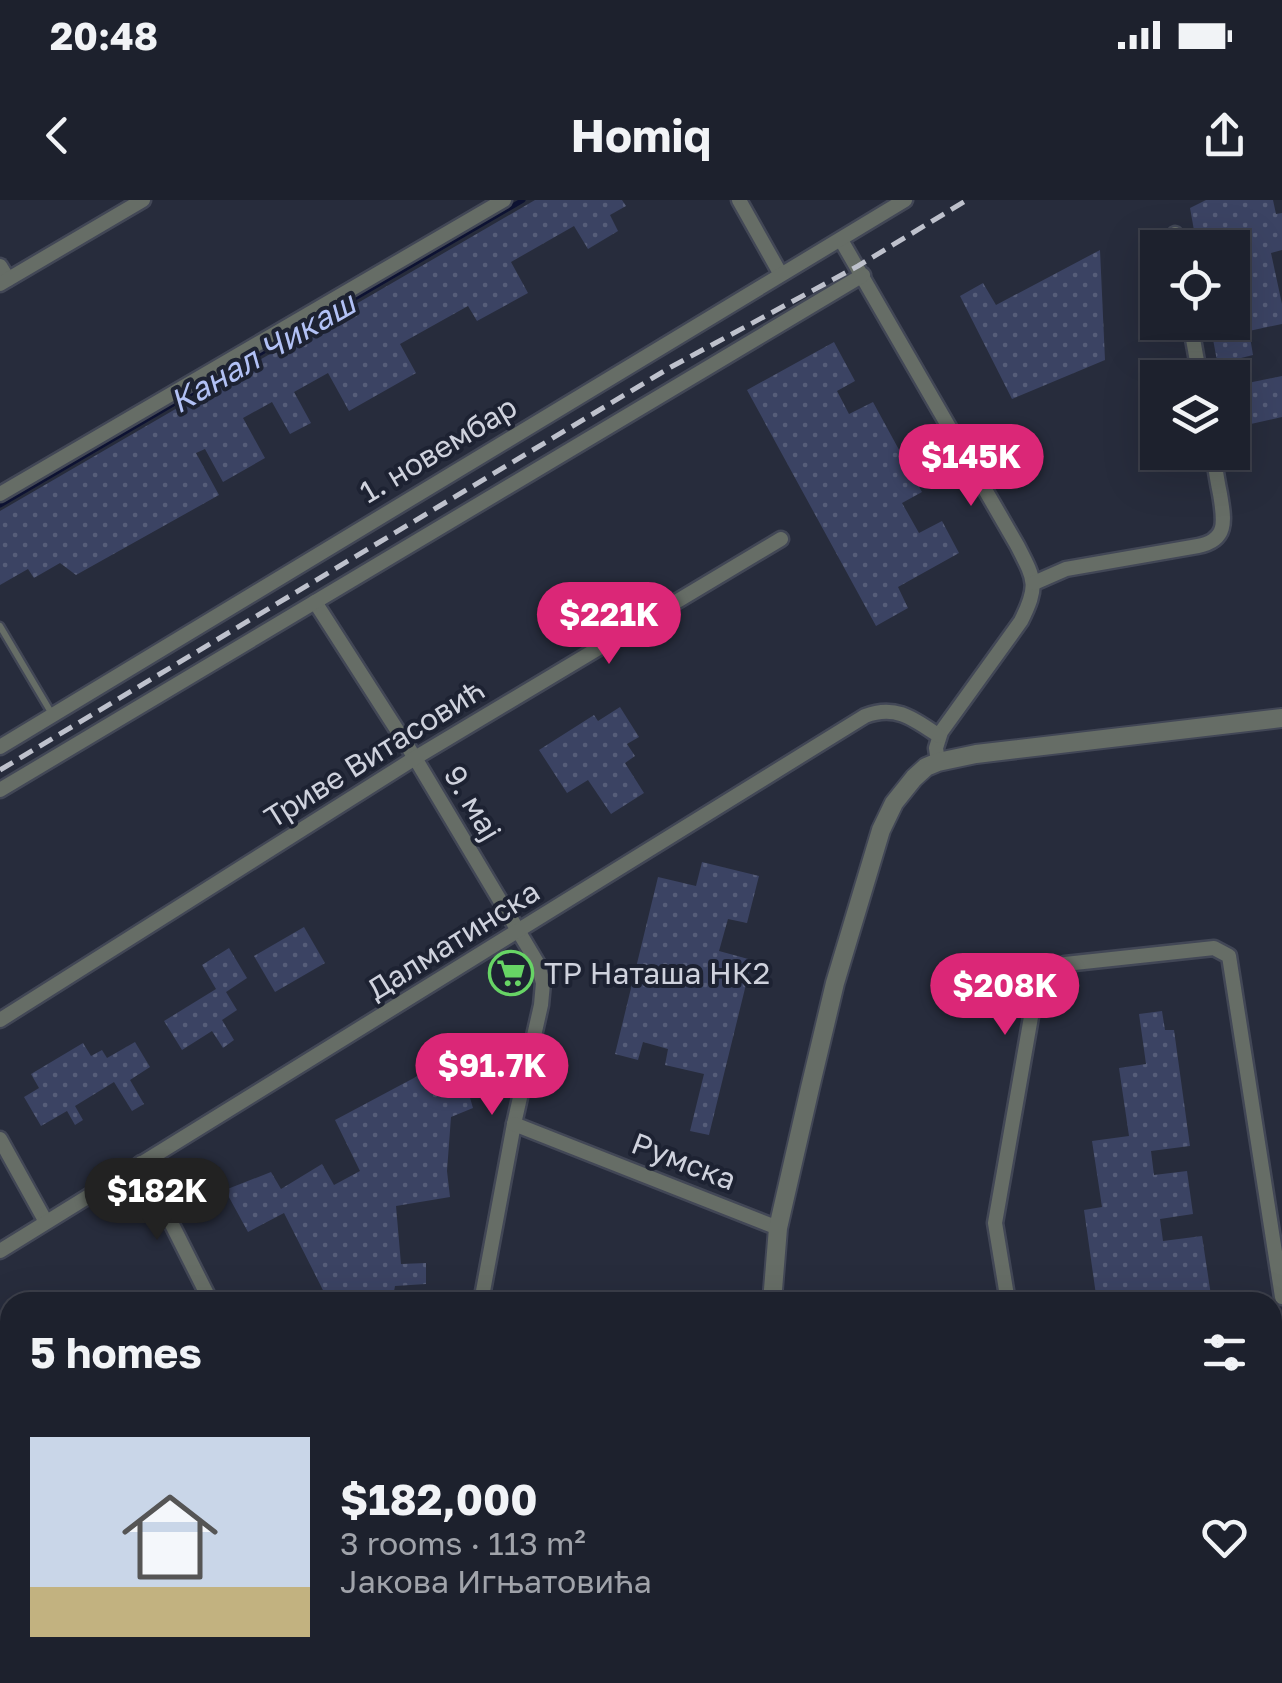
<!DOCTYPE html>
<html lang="en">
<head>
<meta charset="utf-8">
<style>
	body { margin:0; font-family:"Golos Text",sans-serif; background:#2a2e39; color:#f1f3f6; height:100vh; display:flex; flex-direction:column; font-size:38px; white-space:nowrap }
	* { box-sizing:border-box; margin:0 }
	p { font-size:32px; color:#a0a3aa }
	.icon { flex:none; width:55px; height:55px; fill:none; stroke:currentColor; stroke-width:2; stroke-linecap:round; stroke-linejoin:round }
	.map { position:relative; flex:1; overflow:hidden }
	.panel { position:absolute; left:0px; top:1092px; width:1282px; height:392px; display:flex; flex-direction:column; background:#1d212d; border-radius:30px 30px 0 0; box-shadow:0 10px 40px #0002,0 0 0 2px #3b3e49 }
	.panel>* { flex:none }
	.controls { position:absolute; left:1140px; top:30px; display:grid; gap:20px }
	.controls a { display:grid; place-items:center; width:110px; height:110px; border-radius:0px; background:#1d212d; box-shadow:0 10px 40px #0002,0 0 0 2px #3b3e49; font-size:50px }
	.price { position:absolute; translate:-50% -85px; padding:0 22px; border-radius:35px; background:#db2777; color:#fff; font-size:32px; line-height:65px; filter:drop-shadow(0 2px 5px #0008) }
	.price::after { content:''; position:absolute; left:50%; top:60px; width:30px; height:22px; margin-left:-15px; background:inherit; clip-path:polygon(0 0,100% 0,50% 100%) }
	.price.on { background:#222; color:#fff }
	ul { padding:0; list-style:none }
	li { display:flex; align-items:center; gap:30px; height:250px; padding:0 30px }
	li span { display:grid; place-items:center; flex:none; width:280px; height:200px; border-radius:0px; color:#555 }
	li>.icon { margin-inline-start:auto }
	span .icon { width:120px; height:120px; fill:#fffc; stroke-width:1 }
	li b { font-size:42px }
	h2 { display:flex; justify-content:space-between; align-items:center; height:120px; padding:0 30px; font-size:42px }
	.status { display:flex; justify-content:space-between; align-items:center; height:70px; padding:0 50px; background:#1d212d; direction:ltr }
	.status svg { height:28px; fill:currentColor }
	header { display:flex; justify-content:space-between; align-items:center; height:130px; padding:0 30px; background:#1d212d; font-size:45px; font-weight:700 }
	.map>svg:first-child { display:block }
	.grass { fill:url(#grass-tufts) }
	.garden { fill:url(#garden-dots) }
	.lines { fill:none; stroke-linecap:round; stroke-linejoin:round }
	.stream { stroke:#0d1232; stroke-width:5 }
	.service-casing { stroke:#424756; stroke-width:11 }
	.minor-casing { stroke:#424756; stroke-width:19 }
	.tertiary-casing { stroke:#424756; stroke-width:22 }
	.service { stroke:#666d66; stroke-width:6 }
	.minor { stroke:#666d66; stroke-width:14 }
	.tertiary { stroke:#666d66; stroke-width:18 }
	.rail { stroke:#bec1cc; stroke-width:5; stroke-dasharray:15 8; stroke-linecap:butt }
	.labels { text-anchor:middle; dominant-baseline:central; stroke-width:8; stroke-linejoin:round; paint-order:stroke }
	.street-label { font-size:30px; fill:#cfd2dd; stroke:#1d2232 }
	.poi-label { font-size:30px; fill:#cfd2dd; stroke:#1d2232; text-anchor:start }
	.water-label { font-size:32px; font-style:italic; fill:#b2c1f5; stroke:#1d2232 }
</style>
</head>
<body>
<div class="status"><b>20:48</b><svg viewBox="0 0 49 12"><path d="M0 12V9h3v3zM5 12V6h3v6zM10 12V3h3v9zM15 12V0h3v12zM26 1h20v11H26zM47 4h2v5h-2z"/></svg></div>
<header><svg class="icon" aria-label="back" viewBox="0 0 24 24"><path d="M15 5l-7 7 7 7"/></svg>Homiq<svg class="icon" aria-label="share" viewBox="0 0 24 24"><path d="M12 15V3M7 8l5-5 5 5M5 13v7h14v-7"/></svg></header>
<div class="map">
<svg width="1282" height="1483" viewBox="0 0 1282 1483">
	<defs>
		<pattern id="grass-tufts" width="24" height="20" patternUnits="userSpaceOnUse" patternTransform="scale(2.5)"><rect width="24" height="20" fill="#3b4363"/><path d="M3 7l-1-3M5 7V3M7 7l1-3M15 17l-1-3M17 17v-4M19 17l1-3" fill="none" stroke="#565d79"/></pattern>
		<pattern id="garden-dots" width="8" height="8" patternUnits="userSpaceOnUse" patternTransform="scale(2.5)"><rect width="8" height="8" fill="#3b4363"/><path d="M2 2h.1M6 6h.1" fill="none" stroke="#565d79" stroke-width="1.8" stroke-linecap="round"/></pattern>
	</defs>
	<rect width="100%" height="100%" fill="#272c3c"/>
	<polygon class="grass" points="10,1160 10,1475 94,1475 94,1483 0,1483 0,1163"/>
	<g class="garden">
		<polygon points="535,0 622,0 626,6 610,15 618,31 588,49 574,26 511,62 528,93 477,121 468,106 400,144 416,173 349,211 328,173 294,192 311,223 290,234 272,202 243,218 265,258 223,282 205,249 196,253 219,295 76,375 60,363 34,378 28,369 0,385 0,311"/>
		<polygon points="1206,0 1273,0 1276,14 1282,13 1282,50 1271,53 1282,104 1282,124 1249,131 1253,155 1237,159 1243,184 1282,176 1282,217 1233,228 1232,178 1220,177 1210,123 1232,122 1232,48 1197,47 1190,8"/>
		<polygon points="1100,50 1105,160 1012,199 960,96 983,83 996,105"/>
		<polygon points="834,142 855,181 837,191 849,214 873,202 922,292 902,303 919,333 942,321 959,353 898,387 908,408 876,426 747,190"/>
		<polygon points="620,507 639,537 627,544 635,556 625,563 644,593 611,614 588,580 567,593 539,550 594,515 598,521"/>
		<polygon points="702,662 759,676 747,723 728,719 719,751 752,760 709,935 690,931 704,874 665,865 668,849 643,842 638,860 615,854 658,677 696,686"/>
		<polygon points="304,727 325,763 275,792 254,756"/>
		<polygon points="229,748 247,778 226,792 237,810 222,820 234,840 223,848 212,831 182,850 164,821 216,789 202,765"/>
		<polygon points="1162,811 1165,830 1174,830 1190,946 1151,951 1154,975 1187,971 1193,1014 1160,1019 1163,1041 1202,1036 1212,1102 1097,1102 1084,1010 1102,1007 1092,941 1129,936 1119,868 1146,864 1139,814"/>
		<polygon points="135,842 150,867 130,880 144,904 132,911 114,882 75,906 83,920 75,925 67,911 41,926 24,897 39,888 31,874 83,843 91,856 102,850 107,858"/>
		<polygon points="461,867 473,908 451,917 447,971 450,997 396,1006 401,1064 426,1063 426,1084 395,1086 392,1102 329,1102 284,1013 248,1032 225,990 271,972 281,989 322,964 334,985 360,971 335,920 427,871 433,882"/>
		<polygon points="529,1475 619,1475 583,1483 525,1483"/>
	</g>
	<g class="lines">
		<polyline class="stream" points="0,305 523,0"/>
		<defs>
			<polyline id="service" points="0,426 52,514"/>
			<g id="minor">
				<polyline points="739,0 780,73"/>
				<polyline points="1175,34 1178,48"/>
				<path d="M841 40 1017 345C1035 380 1039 385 1021 421L941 532 936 548 938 562"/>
				<polyline points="0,66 8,79"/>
				<polyline points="0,84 143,0"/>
				<polyline points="1190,122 1200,178"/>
				<polyline points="0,294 504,0"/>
				<path d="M1034 383 1066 369 1198 346C1229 340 1224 319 1220 294 1217 280 1215 266 1213 252"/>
				<polyline points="315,402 415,558 538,764 543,783 541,805 514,924 481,1102"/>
				<polyline points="0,547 905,0"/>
				<polyline points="0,590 863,75"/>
				<polyline points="0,820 415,558 781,339"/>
				<polyline points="514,924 778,1028"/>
				<polyline points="0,939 46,1022"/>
				<polyline points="141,963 211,1102"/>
				<path d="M0 1051 865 516C896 504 914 519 939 536"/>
				<polyline points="1008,1102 995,1023 1035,794 1046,774 1065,764 1214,748 1229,756 1282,1097"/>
				<polyline points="1272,1337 1282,1336"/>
				<polyline points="99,1475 100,1483"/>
				<polyline points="207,1475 207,1483"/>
				<polyline points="1063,1475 1064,1483"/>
				<polyline points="410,1483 411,1475"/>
			</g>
			<g id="tertiary">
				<polyline points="772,1102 778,1028 810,888 835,783 881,630 894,603 914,578 926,567 938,562 976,554 1282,518"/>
				<polyline points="741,1483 742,1475"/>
			</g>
		</defs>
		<use href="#service" class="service-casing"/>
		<use href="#minor" class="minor-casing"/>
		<use href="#tertiary" class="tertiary-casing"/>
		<use href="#service" class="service"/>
		<use href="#minor" class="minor"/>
		<use href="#tertiary" class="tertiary"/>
		<polyline class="rail" points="0,570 671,167 858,66 967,0"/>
	</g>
	<defs>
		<symbol id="supermarket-ring" viewBox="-11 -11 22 22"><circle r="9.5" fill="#1d2232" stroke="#67d465" stroke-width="1.5"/><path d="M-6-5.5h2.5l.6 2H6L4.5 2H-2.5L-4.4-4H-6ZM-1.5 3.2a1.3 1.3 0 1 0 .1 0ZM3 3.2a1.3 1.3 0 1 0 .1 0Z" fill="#67d465"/></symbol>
	</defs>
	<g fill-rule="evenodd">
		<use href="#supermarket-ring" x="486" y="748" width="50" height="50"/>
	</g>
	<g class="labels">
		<g class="street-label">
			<text transform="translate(438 249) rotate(-31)">1. новембар</text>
			<text transform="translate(374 553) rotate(-32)">Триве Витасовић</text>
			<text transform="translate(473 603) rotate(59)">9. мај</text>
			<text transform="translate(453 740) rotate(-32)">Далматинска</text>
			<text transform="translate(684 961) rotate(21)">Румска</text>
		</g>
		<g class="poi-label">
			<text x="544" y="773">ТР Наташа НК2</text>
		</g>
		<g class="water-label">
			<text transform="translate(262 152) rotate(-30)">Канал Чикаш</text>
		</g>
	</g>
</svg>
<div class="controls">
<a><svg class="icon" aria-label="locate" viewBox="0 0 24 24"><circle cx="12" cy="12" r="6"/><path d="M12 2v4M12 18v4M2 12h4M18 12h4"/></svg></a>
<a><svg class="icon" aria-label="layers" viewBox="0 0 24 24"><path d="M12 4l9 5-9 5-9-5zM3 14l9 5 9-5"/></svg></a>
</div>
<b class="price" style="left:971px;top:309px">$145K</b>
<b class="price" style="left:609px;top:467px">$221K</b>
<b class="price" style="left:1005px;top:838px">$208K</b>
<b class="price" style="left:492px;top:918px">$91.7K</b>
<b class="price on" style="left:157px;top:1043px">$182K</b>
<section class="panel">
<h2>5 homes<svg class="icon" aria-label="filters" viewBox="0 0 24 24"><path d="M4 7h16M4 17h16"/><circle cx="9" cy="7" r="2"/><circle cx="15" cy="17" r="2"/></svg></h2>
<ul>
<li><span style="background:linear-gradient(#c9d6e8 75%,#c2b280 0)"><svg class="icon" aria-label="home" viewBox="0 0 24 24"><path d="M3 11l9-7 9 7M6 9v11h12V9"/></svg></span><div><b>$182,000</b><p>3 rooms · 113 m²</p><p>Јакова Игњатовића</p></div><svg class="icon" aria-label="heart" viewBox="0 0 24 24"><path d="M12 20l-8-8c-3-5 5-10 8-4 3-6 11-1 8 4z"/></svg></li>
</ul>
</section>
</div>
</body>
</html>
